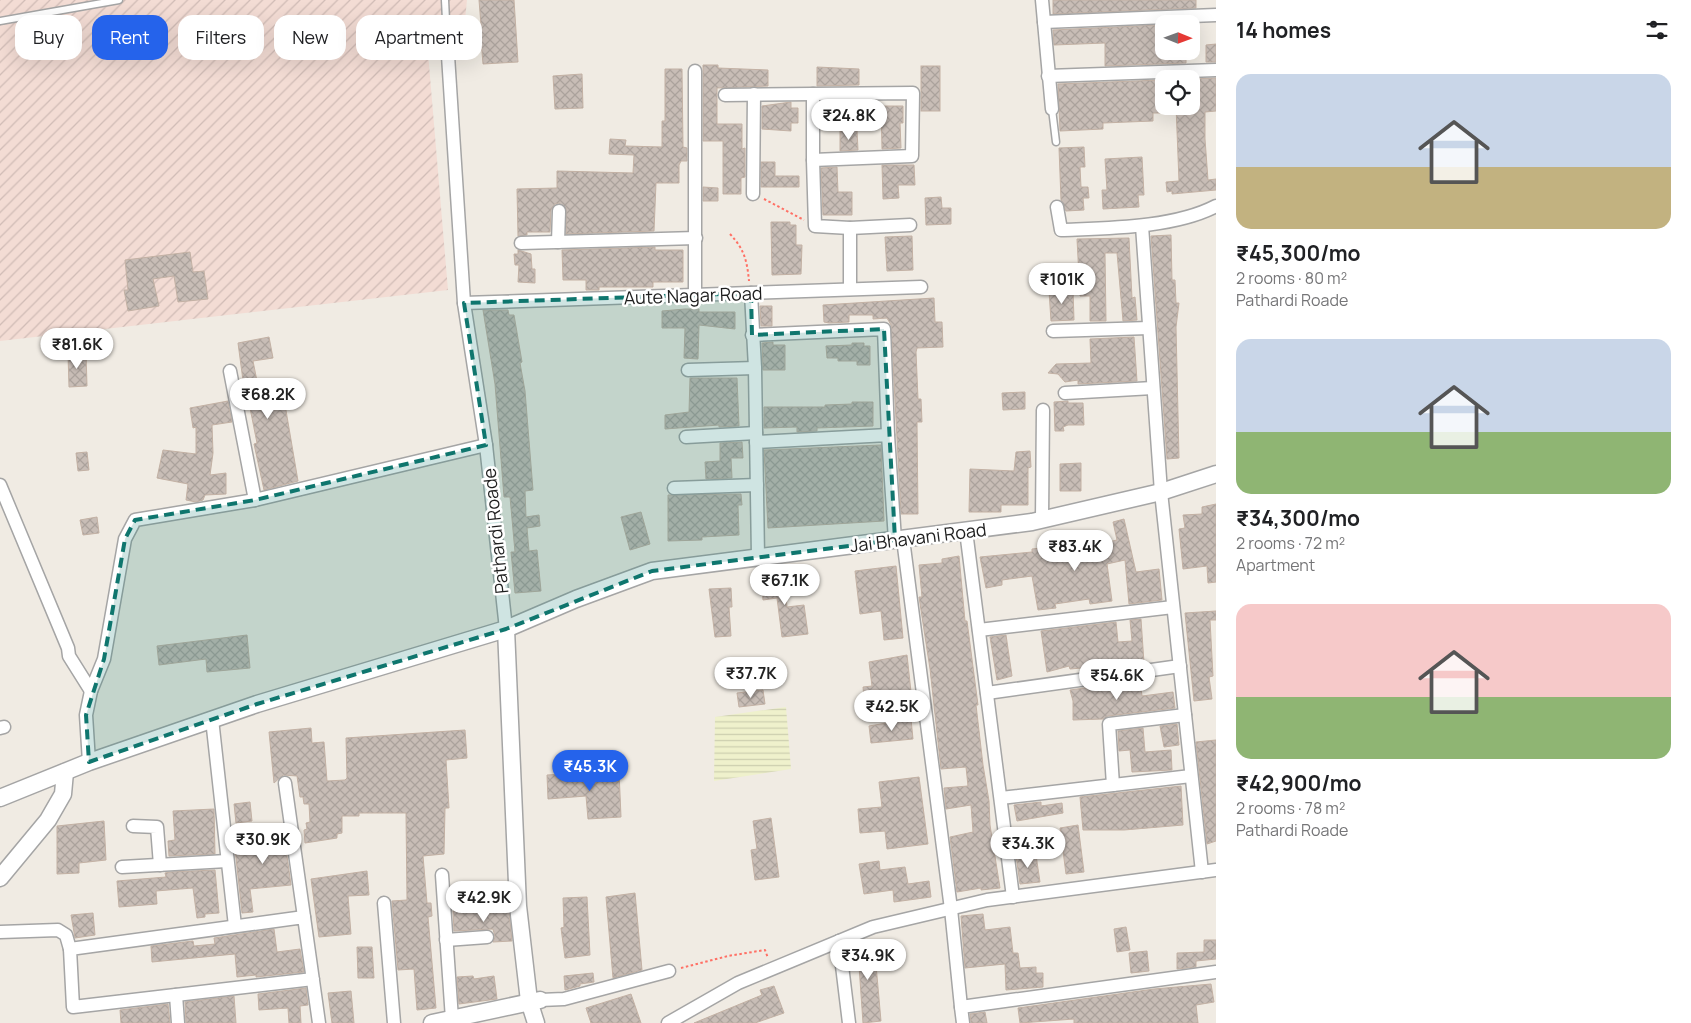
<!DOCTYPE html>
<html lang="en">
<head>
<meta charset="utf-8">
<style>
	body { margin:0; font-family:Manrope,sans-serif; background:#f2f2f2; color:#202124; height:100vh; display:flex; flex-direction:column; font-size:19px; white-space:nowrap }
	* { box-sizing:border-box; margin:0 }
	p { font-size:16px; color:#757577 }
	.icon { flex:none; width:28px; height:28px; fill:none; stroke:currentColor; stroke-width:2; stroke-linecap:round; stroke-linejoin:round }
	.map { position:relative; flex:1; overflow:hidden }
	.panel { display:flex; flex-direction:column; background:#fff; width:475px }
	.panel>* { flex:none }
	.banner { position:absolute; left:15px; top:15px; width:475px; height:45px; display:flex; gap:10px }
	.needle { width:32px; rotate:91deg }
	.tools { position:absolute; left:1155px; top:15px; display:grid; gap:10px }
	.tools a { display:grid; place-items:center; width:45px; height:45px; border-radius:10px; background:#fff; box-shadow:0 5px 20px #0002; font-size:25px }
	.price { position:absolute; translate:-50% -42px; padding:0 11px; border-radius:18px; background:#fff; color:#222; font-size:16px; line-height:32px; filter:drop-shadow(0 1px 2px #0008) }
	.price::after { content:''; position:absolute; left:50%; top:30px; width:15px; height:11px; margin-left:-8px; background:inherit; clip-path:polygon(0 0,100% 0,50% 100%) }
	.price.selected { background:#2563eb; color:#fff }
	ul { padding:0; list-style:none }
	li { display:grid; align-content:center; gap:10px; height:265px; padding:0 20px }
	li span { display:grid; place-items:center; height:155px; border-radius:15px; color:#555 }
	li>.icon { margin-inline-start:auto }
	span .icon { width:90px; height:90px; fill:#fffc; stroke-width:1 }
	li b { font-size:21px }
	h2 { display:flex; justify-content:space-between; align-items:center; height:60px; padding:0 20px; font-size:21px }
	.chip { padding:0 18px; border-radius:15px; background:#fff; box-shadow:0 5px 20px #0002; font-size:18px; line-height:45px }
	.chip.selected { background:#2563eb; color:#fff }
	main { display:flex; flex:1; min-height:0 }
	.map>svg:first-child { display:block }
	.military { fill:url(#military-furrows) }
	.farmland { fill:url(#farmland-rules) }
	.building { fill:url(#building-cross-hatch); stroke:#c3b1a4 }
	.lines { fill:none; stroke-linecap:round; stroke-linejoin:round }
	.service-casing { stroke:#a5a5a5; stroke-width:9 }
	.minor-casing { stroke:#a5a5a5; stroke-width:15 }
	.tertiary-casing { stroke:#a5a5a5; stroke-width:19 }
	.path { stroke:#ff7065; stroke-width:2; stroke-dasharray:2.5 2.5; stroke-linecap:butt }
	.service { stroke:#fff; stroke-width:6 }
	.minor { stroke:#fff; stroke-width:12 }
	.tertiary { stroke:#fff; stroke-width:16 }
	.marked { fill:#0f766e; fill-opacity:0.2; stroke:#0f766e; stroke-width:4; stroke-dasharray:10 6; stroke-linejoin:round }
	.labels { text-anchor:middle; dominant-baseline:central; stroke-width:5; stroke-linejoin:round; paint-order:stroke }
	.street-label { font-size:18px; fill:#1e1e1e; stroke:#fff }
</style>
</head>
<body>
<main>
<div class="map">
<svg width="1216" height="1023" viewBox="0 0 1216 1023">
	<defs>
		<pattern id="military-furrows" width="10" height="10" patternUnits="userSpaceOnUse" patternTransform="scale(1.25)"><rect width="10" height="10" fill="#f3dcd4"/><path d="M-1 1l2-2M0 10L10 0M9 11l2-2" fill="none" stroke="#d0bcb6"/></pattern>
		<pattern id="farmland-rules" width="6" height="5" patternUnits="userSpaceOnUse" patternTransform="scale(1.25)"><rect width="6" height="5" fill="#eff1cc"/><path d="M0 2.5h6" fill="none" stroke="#ccceaf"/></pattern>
		<pattern id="building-cross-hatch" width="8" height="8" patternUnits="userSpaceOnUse" patternTransform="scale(1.25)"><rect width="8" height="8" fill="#c8bdb6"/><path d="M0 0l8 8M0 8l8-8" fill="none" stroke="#aba29c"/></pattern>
	</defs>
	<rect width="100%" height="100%" fill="#f0ebe3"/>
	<polygon class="military" points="0,0 467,0 463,39 427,41 448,290 0,341"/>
	<polygon class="farmland" points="786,707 791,769 714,781 715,717"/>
	<g class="building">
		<polygon points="479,0 514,0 518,62 483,64 481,40 478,40 477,25 481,25"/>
		<polygon points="1053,0 1196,0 1196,8 1053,14"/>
		<polygon points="1158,25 1159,47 1164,47 1164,51 1186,51 1186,63 1105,66 1105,43 1054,45 1053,30"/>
		<polygon points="1216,44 1216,62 1206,62 1206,45"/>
		<polygon points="703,65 718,65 718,68 768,70 768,86 717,88 717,124 742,124 742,149 745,148 745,177 741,178 741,194 723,194 723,141 703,141"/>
		<rect x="921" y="66" width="19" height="45"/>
		<polygon points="817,67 859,69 859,85 817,86"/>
		<polygon points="665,69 682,69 683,147 687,148 687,161 681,161 679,165 679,183 656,183 654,231 566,234 566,208 559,203 555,204 551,210 550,232 527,232 527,235 518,236 517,189 557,188 557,171 633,173 634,155 609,154 610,139 626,140 625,146 662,147 662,121 665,121"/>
		<polygon points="582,74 583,108 555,109 553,76"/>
		<polygon points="1216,78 1216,111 1205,112 1205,139 1208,180 1216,179 1216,190 1172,194 1172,191 1167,192 1166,182 1179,181 1176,106 1191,106 1191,79"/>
		<polygon points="1161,80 1161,113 1153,113 1153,121 1103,123 1103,129 1060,131 1058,84"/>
		<polygon points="791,102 791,108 798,108 798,123 791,123 791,131 762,129 762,106"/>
		<polygon points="881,106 903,106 903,123 900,123 901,148 882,149"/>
		<polygon points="821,107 833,107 834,123 821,124"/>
		<polygon points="857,130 858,150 840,151 840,131"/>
		<polygon points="1084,147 1085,167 1080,167 1081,187 1088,187 1089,198 1083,198 1084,210 1066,211 1061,200 1059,148"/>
		<polygon points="1142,157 1144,195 1138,195 1139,207 1103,209 1102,190 1107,190 1105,159"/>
		<polygon points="761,162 775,162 775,176 799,176 799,187 761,187"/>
		<polygon points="882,165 914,165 915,185 898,185 899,198 883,199"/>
		<polygon points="837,167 838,192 852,192 852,215 823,215 821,168"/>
		<polygon points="703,187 718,188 718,201 703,201"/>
		<polygon points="941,197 942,208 951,208 951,224 926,225 925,198"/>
		<polygon points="771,222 790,222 790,225 796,225 796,245 802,245 801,274 772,275"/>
		<polygon points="1171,235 1172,280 1175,280 1176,303 1179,303 1176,327 1179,458 1167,459 1151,236"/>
		<polygon points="912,236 913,270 887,271 885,237"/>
		<polygon points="1129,238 1132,298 1135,297 1137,320 1123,321 1117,253 1105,253 1106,321 1090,321 1090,296 1080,296 1077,239"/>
		<polygon points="655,247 655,250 683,250 683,282 653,282 653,287 599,287 599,290 586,290 586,280 563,280 562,250"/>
		<polygon points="518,250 531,254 532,269 535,269 535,283 518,282 519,265 515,265 514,254 518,254"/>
		<polygon points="190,252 193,272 204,271 208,299 178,302 174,276 153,279 159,306 128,311 124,290 128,290 125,260"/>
		<polygon points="1073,290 1074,320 1051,321 1049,291"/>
		<polygon points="934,298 935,322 942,322 943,347 917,348 916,352 918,399 921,399 922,422 917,422 918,514 901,514 891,325 887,318 873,319 873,315 849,315 849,322 829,323 824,322 823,305"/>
		<polygon points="760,306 772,306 772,326 761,326"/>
		<polygon points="685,309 699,309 699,312 735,312 735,329 699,325 698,359 684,358 685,328 662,328 662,311"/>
		<polygon points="483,310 508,310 509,315 514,315 522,362 520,363 525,391 533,490 525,491 526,517 539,515 540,526 527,528 529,551 537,550 541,591 515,593 511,552 515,552 510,497 504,497 495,384"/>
		<polygon points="269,337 273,358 253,361 259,391 282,387 298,481 264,490 254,444 257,443 246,388 244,388 238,343"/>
		<polygon points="1134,337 1137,381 1078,384 1078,380 1065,382 1058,374 1048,373 1056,364 1091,363 1090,339"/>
		<polygon points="773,342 773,345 785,345 785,370 763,370 762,343"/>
		<polygon points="852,343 864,343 864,346 870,346 870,365 857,365 857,361 838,361 838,358 827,358 826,346 852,345"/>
		<polygon points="86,353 87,386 69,387 68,354"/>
		<polygon points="690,378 737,378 739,426 719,427 719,425 665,429 665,415 689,412"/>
		<polygon points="1025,392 1025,409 1003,410 1002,393"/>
		<polygon points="228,401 232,422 212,425 213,453 210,475 226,473 226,494 205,495 203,500 196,502 186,500 188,484 157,478 163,450 196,454 196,427 193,428 190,408"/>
		<polygon points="1068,401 1068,403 1083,403 1084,425 1068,425 1063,427 1064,431 1055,431 1054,402"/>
		<polygon points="852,402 873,402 873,426 817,428 817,431 797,432 797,427 764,428 764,407 825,407 825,405 852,404"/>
		<polygon points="742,442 743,458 731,458 732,478 706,479 705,462 720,461 720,443"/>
		<polygon points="881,445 884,521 768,528 764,450"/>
		<polygon points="1030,451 1031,467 1028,468 1028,505 1001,505 1001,512 969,512 970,469 1014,471 1016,452"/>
		<polygon points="87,452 89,470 78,471 76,453"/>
		<polygon points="1081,463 1081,491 1060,491 1060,464"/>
		<polygon points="741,494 742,505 738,505 739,535 702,537 702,540 668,541 668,495"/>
		<polygon points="1216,504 1216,582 1208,583 1207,566 1183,569 1179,529 1185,528 1183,515 1202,514 1202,507"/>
		<polygon points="641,512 650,544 630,550 621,517"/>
		<polygon points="97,517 99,533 83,535 80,520"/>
		<polygon points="1124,519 1136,572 1159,569 1162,600 1129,604 1125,560 1107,564 1112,601 1090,604 1089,599 1055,604 1056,608 1038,610 1032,576 1002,580 1002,585 986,588 980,557 1032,552 1032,549 1058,546 1058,544 1099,538 1100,544 1117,540 1113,522"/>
		<polygon points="959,556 965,621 967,621 978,705 976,705 983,765 989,801 990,825 1000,888 981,890 981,888 957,892 950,837 973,832 971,805 946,809 944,788 968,786 966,767 941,769 930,669 919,597 922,597 919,565 942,563 942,559"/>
		<polygon points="896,566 903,638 884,640 881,611 860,614 855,571"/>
		<polygon points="784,574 787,607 804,605 808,634 782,637 777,598 763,600 761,576"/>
		<polygon points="731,588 732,607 729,607 731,636 715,637 709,589"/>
		<polygon points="1216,611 1216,620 1210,620 1213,676 1209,677 1212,699 1194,701 1185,613"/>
		<polygon points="1141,619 1144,663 1070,669 1069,666 1047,672 1041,631 1116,622 1118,642 1132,641 1130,620"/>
		<polygon points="247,635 250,668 207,672 206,659 159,665 157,646"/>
		<polygon points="1006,635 1012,676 997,680 990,637"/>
		<polygon points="907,655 912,701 865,708 863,687 872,686 869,662"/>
		<polygon points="1140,680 1142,696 1173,692 1175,708 1108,716 1103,719 1073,720 1073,701 1070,690"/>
		<polygon points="763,690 765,704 739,707 737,693"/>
		<polygon points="911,719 913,739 871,743 869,726"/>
		<polygon points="1177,724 1179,745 1164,747 1160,726"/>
		<polygon points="311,728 312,743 324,742 327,781 345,780 347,778 346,738 465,730 467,758 446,760 449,808 445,808 444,854 423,856 427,903 431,903 432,916 428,917 436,1008 417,1010 414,969 398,970 392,901 407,900 406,813 359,813 359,816 342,816 342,833 337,834 337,838 305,843 304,830 307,829 306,823 310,822 309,804 304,804 303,797 300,797 297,776 283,775 274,783 269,732"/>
		<polygon points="1143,728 1145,752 1171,750 1172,770 1132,772 1130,750 1119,751 1118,731"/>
		<polygon points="1216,740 1216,841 1207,844 1196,742"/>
		<polygon points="619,771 621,817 588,819 586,796 548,799 547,775"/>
		<polygon points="919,777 928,844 887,849 885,831 860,833 858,809 882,807 879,782"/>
		<polygon points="1181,786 1183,825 1124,830 1083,830 1080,797"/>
		<polygon points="250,802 252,821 236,823 234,804"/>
		<polygon points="1041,802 1041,806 1062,803 1063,813 1017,821 1014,805"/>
		<polygon points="214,809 215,854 169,856 168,841 175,840 173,811"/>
		<polygon points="771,818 779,877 755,880 751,850 757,849 753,821"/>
		<polygon points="104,821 106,860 79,863 79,873 57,874 57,826"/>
		<polygon points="1078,825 1084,872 1066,874 1060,828"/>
		<polygon points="283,827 291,885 250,889 253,912 242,913 235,849 260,847 258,829"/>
		<polygon points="1036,855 1040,882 1020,884 1016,856"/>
		<polygon points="879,861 880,870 905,867 908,884 929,881 931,897 894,902 893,890 864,894 859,864"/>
		<polygon points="215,870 219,913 205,914 205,917 197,918 193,888 156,891 157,904 119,907 117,881 166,877 165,873 170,872"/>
		<polygon points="367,871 369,895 348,896 351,934 319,937 311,879"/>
		<polygon points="635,893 642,970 613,978 606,897"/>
		<polygon points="587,897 590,955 565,958 561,928 564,927 563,898"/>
		<polygon points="487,909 488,913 509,911 512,941 493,942 495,937 493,929 454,931 453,911"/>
		<polygon points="93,913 95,935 75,938 71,915"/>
		<polygon points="983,914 985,930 1010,927 1013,953 1018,953 1020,968 1036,967 1036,973 1043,973 1043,987 1006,990 1005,964 965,968 961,916"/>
		<polygon points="1126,927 1130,950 1117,952 1114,929"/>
		<polygon points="274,929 277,952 300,949 304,972 256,977 256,975 237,977 235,954 152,962 151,946 193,941 194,946 215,944 214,938"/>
		<polygon points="1204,940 1216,940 1216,959 1196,961 1196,967 1177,969 1177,953 1204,952"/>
		<polygon points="874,942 881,1021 863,1023 859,966 855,966 854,944"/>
		<polygon points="357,947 372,947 374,978 358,978"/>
		<polygon points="1147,951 1149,971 1131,973 1129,953"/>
		<polygon points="593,973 594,982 580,984 580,986 565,990 564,976"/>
		<polygon points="473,976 474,979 494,976 497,999 459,1004 457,977"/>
		<polygon points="1211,984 1214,1002 1196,1005 1198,1023 1074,1023 1074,1019 1020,1023 1018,1008 1154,989"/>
		<polygon points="774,986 784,1013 755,1023 694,1023 762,995 760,990"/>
		<polygon points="306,988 308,1005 300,1006 301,1023 289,1023 288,1008 259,1010 258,994"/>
		<polygon points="351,991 354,1023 332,1023 328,993"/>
		<polygon points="631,994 641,1023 591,1023 586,1008"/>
		<polygon points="234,996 236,1023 186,1023 185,1002"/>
		<polygon points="168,1004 170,1023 121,1023 120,1010"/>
		<polygon points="985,1012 987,1023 971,1023 970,1014"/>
	</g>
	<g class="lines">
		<defs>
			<g id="service">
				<polyline points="445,0 447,40"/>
				<polyline points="0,21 119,0"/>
				<polyline points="1052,109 1056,142"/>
			</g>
			<g id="minor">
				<polyline points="1042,0 1052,109"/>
				<polyline points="1044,22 1216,15"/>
				<polyline points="447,40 464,303 486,445 506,629"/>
				<polyline points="1048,76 1216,70"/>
				<polyline points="813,94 813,160 815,226 850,228 910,225"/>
				<polyline points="725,95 913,93 912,156 813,160"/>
				<polyline points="753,194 754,94"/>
				<path d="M1057 207 1061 230C1108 228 1174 228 1216 206"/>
				<polyline points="1142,226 1161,492 1202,872"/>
				<polyline points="850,228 850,289"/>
				<polyline points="558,242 559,211"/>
				<polyline points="521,243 696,238"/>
				<polyline points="751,293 755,368 758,557"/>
				<polyline points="695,294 695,71"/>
				<polyline points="464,303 921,287"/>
				<polyline points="1053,331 1149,328"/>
				<polyline points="752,335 884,329 888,435"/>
				<polyline points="688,370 755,368"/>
				<polyline points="230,371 255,500"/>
				<polyline points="1065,393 1153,388"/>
				<polyline points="686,437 756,433"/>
				<polyline points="756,442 888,435 895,540"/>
				<polyline points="0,485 68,648 69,656 91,691"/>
				<polyline points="674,488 757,485"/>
				<polyline points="1042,519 1043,410"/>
				<polyline points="966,531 1013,897"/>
				<polyline points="903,539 951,909 961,1007 1216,972"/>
				<polyline points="979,630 1173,607"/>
				<polyline points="987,693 1180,666"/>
				<polyline points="212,719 235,926"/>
				<polyline points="0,728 4,727"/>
				<polyline points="89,762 86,715 91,691 104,659 125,539 135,520 255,500 486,445"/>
				<polyline points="285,783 304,917"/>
				<polyline points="1113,785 1109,724 1185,715"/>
				<polyline points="1001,798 1191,776"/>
				<polyline points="133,826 157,827 160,865"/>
				<polyline points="122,867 227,861"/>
				<polyline points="442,875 452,1019"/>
				<polyline points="384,903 394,1023"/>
				<polyline points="0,932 58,930 66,935 70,949"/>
				<polyline points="446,940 487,937"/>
				<polyline points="839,941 849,1023"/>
				<polyline points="313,979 73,1007 70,949 304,917 319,1023"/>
				<polyline points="176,995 178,1023"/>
				<polyline points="540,1000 564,999 669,971"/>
				<polyline points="961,1007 963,1023"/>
				<polyline points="668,1023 738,983 873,927 987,900 1216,870"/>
			</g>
			<g id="tertiary">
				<polyline points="506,629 518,906 529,1001 536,1023"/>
				<polyline points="0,798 89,762 257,704 506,629 576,599 652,571 1032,522 1161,492 1216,474"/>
				<polyline points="0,878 48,820 63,794 65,772"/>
				<polyline points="432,1023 540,1000"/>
			</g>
		</defs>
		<use href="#service" class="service-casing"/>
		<use href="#minor" class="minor-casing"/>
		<use href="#tertiary" class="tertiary-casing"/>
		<g class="path">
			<polyline points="764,199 804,220"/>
			<path d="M730 234C744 249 747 260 749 281"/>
			<polyline points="681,968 728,956 765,950 768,958"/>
		</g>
		<use href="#service" class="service"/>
		<use href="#minor" class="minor"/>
		<use href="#tertiary" class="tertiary"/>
	</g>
	<path class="marked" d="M751 293 752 335 884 329 895 540 652 571 506 629 257 704 89 762 86 715 104 659 125 539 135 520 255 500 486 445 464 303Z"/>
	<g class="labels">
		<g class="street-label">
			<text transform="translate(693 295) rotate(-2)">Aute Nagar Road</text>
			<text transform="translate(495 531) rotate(-96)">Pathardi Roade</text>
			<text transform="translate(918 537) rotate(-7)">Jai Bhavani Road</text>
		</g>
	</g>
</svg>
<div class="tools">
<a><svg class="needle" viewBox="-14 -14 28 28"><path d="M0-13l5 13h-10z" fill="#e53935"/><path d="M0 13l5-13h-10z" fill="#757577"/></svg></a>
<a><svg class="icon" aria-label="locate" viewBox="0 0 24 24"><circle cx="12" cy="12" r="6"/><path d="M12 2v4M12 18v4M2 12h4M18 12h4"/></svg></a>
</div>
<b class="price" style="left:849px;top:141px">₹24.8K</b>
<b class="price" style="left:1062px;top:305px">₹101K</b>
<b class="price" style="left:77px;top:370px">₹81.6K</b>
<b class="price" style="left:268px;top:420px">₹68.2K</b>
<b class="price" style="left:1075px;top:572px">₹83.4K</b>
<b class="price" style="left:785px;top:606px">₹67.1K</b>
<b class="price" style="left:751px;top:699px">₹37.7K</b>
<b class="price" style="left:1117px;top:701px">₹54.6K</b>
<b class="price" style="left:892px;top:732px">₹42.5K</b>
<b class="price selected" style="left:590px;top:792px">₹45.3K</b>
<b class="price" style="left:263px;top:865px">₹30.9K</b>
<b class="price" style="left:1028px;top:869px">₹34.3K</b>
<b class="price" style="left:484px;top:923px">₹42.9K</b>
<b class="price" style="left:868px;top:981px">₹34.9K</b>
<div class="banner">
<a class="chip">Buy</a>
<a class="chip selected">Rent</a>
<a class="chip">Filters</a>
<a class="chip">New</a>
<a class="chip">Apartment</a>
</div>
</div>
<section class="panel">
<h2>14 homes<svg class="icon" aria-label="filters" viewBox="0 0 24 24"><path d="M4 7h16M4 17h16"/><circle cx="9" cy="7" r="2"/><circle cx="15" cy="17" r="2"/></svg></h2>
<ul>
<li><span style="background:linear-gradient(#c9d6e8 60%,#c2b280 0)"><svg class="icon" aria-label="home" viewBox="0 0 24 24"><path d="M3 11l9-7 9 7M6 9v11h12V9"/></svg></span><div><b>₹45,300/mo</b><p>2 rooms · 80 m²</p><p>Pathardi Roade</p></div></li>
<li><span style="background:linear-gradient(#c9d6e8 60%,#8fb573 0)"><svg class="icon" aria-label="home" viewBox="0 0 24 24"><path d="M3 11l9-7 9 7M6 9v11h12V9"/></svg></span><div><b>₹34,300/mo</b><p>2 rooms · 72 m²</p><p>Apartment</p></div></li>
<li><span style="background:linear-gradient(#f6c9c9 60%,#8fb573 0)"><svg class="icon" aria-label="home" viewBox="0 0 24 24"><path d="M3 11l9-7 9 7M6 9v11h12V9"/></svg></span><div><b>₹42,900/mo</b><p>2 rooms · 78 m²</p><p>Pathardi Roade</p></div></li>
</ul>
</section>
</main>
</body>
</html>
